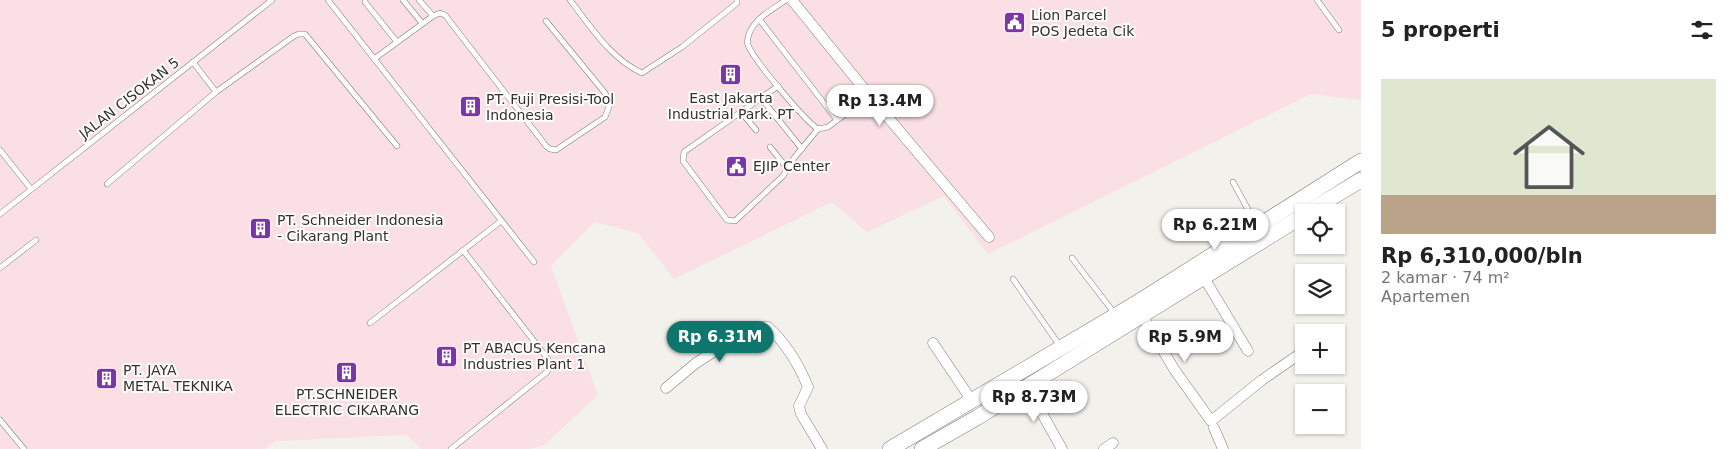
<!DOCTYPE html>
<html lang="id">
<head>
<meta charset="utf-8">
<style>
	body { margin:0; font-family:"DejaVu Sans",sans-serif; background:#f6f6f6; color:#222; height:100vh; display:flex; flex-direction:column; font-size:19px; white-space:nowrap }
	* { box-sizing:border-box; margin:0 }
	p { font-size:16px; color:#767676 }
	.icon { flex:none; width:28px; height:28px; fill:none; stroke:currentColor; stroke-width:2; stroke-linecap:round; stroke-linejoin:round }
	.map { position:relative; flex:1; overflow:hidden }
	.side { display:flex; flex-direction:column; background:#fff; width:375px }
	.side>* { flex:none }
	.tools { position:absolute; left:1295px; top:204px; display:grid; gap:10px }
	.tools a { display:grid; place-items:center; width:50px; height:50px; border-radius:0px; background:#fff; box-shadow:0 1px 4px #0004; font-size:25px }
	.price { position:absolute; translate:-50% -42px; padding:0 11px; border-radius:18px; background:#fff; color:#222; font-size:16px; line-height:32px; filter:drop-shadow(0 1px 2px #0008) }
	.price::after { content:''; position:absolute; left:50%; top:30px; width:15px; height:11px; margin-left:-8px; background:inherit; clip-path:polygon(0 0,100% 0,50% 100%) }
	.price.selected { background:#0f766e; color:#fff }
	ul { padding:0; list-style:none }
	li { display:grid; align-content:center; gap:10px; height:265px; padding:0 20px }
	li+li { border-top:1px solid #e0e0e0 }
	li span { display:grid; place-items:center; height:155px; border-radius:0px; color:#555 }
	li>.icon { margin-inline-start:auto }
	span .icon { width:90px; height:90px; fill:#fffc; stroke-width:1 }
	li b { font-size:21px }
	h2 { display:flex; justify-content:space-between; align-items:center; height:60px; padding:0 20px; font-size:21px }
	main { display:flex; flex:1; min-height:0 }
	.map>svg:first-child { display:block }
	.industrial { fill:#fadfe5 }
	.lines { fill:none; stroke-linecap:round; stroke-linejoin:round }
	.lane-casing { stroke:#7e7c78; stroke-width:6 }
	.street-casing { stroke:#7e7c78; stroke-width:11 }
	.secondary-casing { stroke:#7e7c78; stroke-width:16 }
	.lane { stroke:#fff; stroke-width:5 }
	.street { stroke:#fff; stroke-width:10 }
	.secondary { stroke:#fff; stroke-width:15 }
	.labels { text-anchor:middle; dominant-baseline:central; stroke-width:4; stroke-linejoin:round; paint-order:stroke }
	.poi-label { font-size:14px; fill:#32312f; stroke:#fffefd; text-anchor:start }
	.street-label { font-size:14px; fill:#32312f; stroke:#fffefd }
</style>
</head>
<body>
<main>
<div class="map">
<svg width="1361" height="449" viewBox="0 0 1361 449">
	<rect width="100%" height="100%" fill="#f3f1ec"/>
	<polygon class="industrial" points="0,0 1361,0 1361,100 1311,94 988,254 944,196 867,232 832,202 674,279 638,233 595,222 551,266 598,395 544,445 529,449 422,449 406,435 276,441 265,449 0,449"/>
	<g class="lines">
		<defs>
			<g id="lane">
				<polyline points="328,0 534,262"/>
				<polyline points="403,0 422,23"/>
				<polyline points="419,0 433,16"/>
				<path d="M570 0C591 27 611 59 642 73L682 47 737 3V0"/>
				<path d="M786 0C773 9 755 18 749 34 748 37 747 42 748 45 753 59 805 121 818 129L828 127 869 96"/>
				<polyline points="1317,0 1339,30"/>
				<polyline points="365,2 397,42"/>
				<polyline points="759,19 837,120"/>
				<polyline points="374,59 433,16 440,13 445,15 546,146 550,149 556,150 605,117 610,104 605,93 546,21"/>
				<polyline points="778,86 684,152 683,161 727,220 735,221 783,176 794,158 818,129"/>
				<polyline points="216,92 294,36 299,34 305,34 397,146"/>
				<polyline points="761,98 802,149"/>
				<polyline points="741,112 756,130"/>
				<polyline points="770,147 788,169"/>
				<polyline points="0,150 31,189"/>
				<polyline points="1233,182 1257,226"/>
				<polyline points="107,184 216,92 193,62"/>
				<polyline points="0,214 272,0"/>
				<polyline points="1072,258 1115,314"/>
				<polyline points="0,268 36,240"/>
				<polyline points="1013,279 1060,346"/>
				<polyline points="370,323 501,221"/>
				<polyline points="0,420 24,449"/>
				<polyline points="451,449 547,372 550,366 548,359 463,250"/>
			</g>
			<g id="street">
				<polyline points="792,0 869,95 989,237"/>
				<polyline points="1203,276 1248,351"/>
				<polyline points="1142,315 1174,369 1211,421 1262,380 1304,351"/>
				<polyline points="933,343 972,401"/>
				<polyline points="1026,385 1062,449"/>
				<path d="M666 388 696 363 752 327H768C786 343 799 365 808 387L799 406 801 414 822 449"/>
				<polyline points="1214,428 1223,449"/>
				<polyline points="1104,449 1113,443"/>
			</g>
			<g id="secondary">
				<polyline points="1308,212 1361,180"/>
				<polyline points="890,449 1135,304 1361,161"/>
				<polyline points="922,449 978,417 1304,215"/>
			</g>
		</defs>
		<use href="#lane" class="lane-casing"/>
		<use href="#street" class="street-casing"/>
		<use href="#secondary" class="secondary-casing"/>
		<use href="#lane" class="lane"/>
		<use href="#street" class="street"/>
		<use href="#secondary" class="secondary"/>
	</g>
	<defs>
		<symbol id="civic-square" viewBox="-11 -11 22 22"><rect x="-9" y="-9" width="18" height="18" rx="4" fill="#7b35a8" stroke="#fffefd"/><path d="M-.6-6.5H3V-4.5H.6V-3L4-1V1h2V6H-6V1h2V-1L-.6-3ZM-1.2 2.5V6h2.4V2.5Z" fill="#fff"/></symbol>
		<symbol id="building-square" viewBox="-11 -11 22 22"><rect x="-9" y="-9" width="18" height="18" rx="4" fill="#7b35a8" stroke="#fffefd"/><path d="M-4-6H4V6H1V3H-1V6H-4ZM-2.5-4.3h1.7v1.8h-1.7ZM.8-4.3h1.7v1.8H.8ZM-2.5-1h1.7V.8h-1.7ZM.8-1h1.7V.8H.8Z" fill="#fff"/></symbol>
	</defs>
	<g fill-rule="evenodd">
		<use href="#civic-square" x="1002" y="10" width="25" height="25"/>
		<use href="#building-square" x="718" y="62" width="25" height="25"/>
		<use href="#building-square" x="458" y="94" width="25" height="25"/>
		<use href="#civic-square" x="724" y="154" width="25" height="25"/>
		<use href="#building-square" x="248" y="216" width="25" height="25"/>
		<use href="#building-square" x="434" y="344" width="25" height="25"/>
		<use href="#building-square" x="334" y="360" width="25" height="25"/>
		<use href="#building-square" x="94" y="366" width="25" height="25"/>
	</g>
	<g class="labels">
		<g class="poi-label">
			<text x="1031" y="15">Lion Parcel<tspan x="1031" dy="16">POS Jedeta Cik</tspan></text>
			<text x="731" y="98" text-anchor="middle">East Jakarta<tspan x="731" dy="16">Industrial Park. PT</tspan></text>
			<text x="486" y="99">PT. Fuji Presisi-Tool<tspan x="486" dy="16">Indonesia</tspan></text>
			<text x="753" y="166">EJIP Center</text>
			<text x="277" y="220">PT. Schneider Indonesia<tspan x="277" dy="16">- Cikarang Plant</tspan></text>
			<text x="463" y="348">PT ABACUS Kencana<tspan x="463" dy="16">Industries Plant 1</tspan></text>
			<text x="123" y="370">PT. JAYA<tspan x="123" dy="16">METAL TEKNIKA</tspan></text>
			<text x="347" y="394" text-anchor="middle">PT.SCHNEIDER<tspan x="347" dy="16">ELECTRIC CIKARANG</tspan></text>
		</g>
		<g class="street-label">
			<text transform="translate(129 98) rotate(-38)">JALAN CISOKAN 5</text>
		</g>
	</g>
</svg>
<div class="tools">
<a><svg class="icon" aria-label="locate" viewBox="0 0 24 24"><circle cx="12" cy="12" r="6"/><path d="M12 2v4M12 18v4M2 12h4M18 12h4"/></svg></a>
<a><svg class="icon" aria-label="layers" viewBox="0 0 24 24"><path d="M12 4l9 5-9 5-9-5zM3 14l9 5 9-5"/></svg></a>
<a>+</a>
<a>−</a>
</div>
<b class="price" style="left:880px;top:127px">Rp 13.4M</b>
<b class="price" style="left:1215px;top:251px">Rp 6.21M</b>
<b class="price selected" style="left:720px;top:363px">Rp 6.31M</b>
<b class="price" style="left:1185px;top:363px">Rp 5.9M</b>
<b class="price" style="left:1034px;top:423px">Rp 8.73M</b>
</div>
<section class="side">
<h2>5 properti<svg class="icon" aria-label="filters" viewBox="0 0 24 24"><path d="M4 7h16M4 17h16"/><circle cx="9" cy="7" r="2"/><circle cx="15" cy="17" r="2"/></svg></h2>
<ul>
<li><span style="background:linear-gradient(#dfe7d0 75%,#b9a48a 0)"><svg class="icon" aria-label="home" viewBox="0 0 24 24"><path d="M3 11l9-7 9 7M6 9v11h12V9"/></svg></span><div><b>Rp 6,310,000/bln</b><p>2 kamar · 74 m²</p><p>Apartemen</p></div></li>
</ul>
</section>
</main>
</body>
</html>
